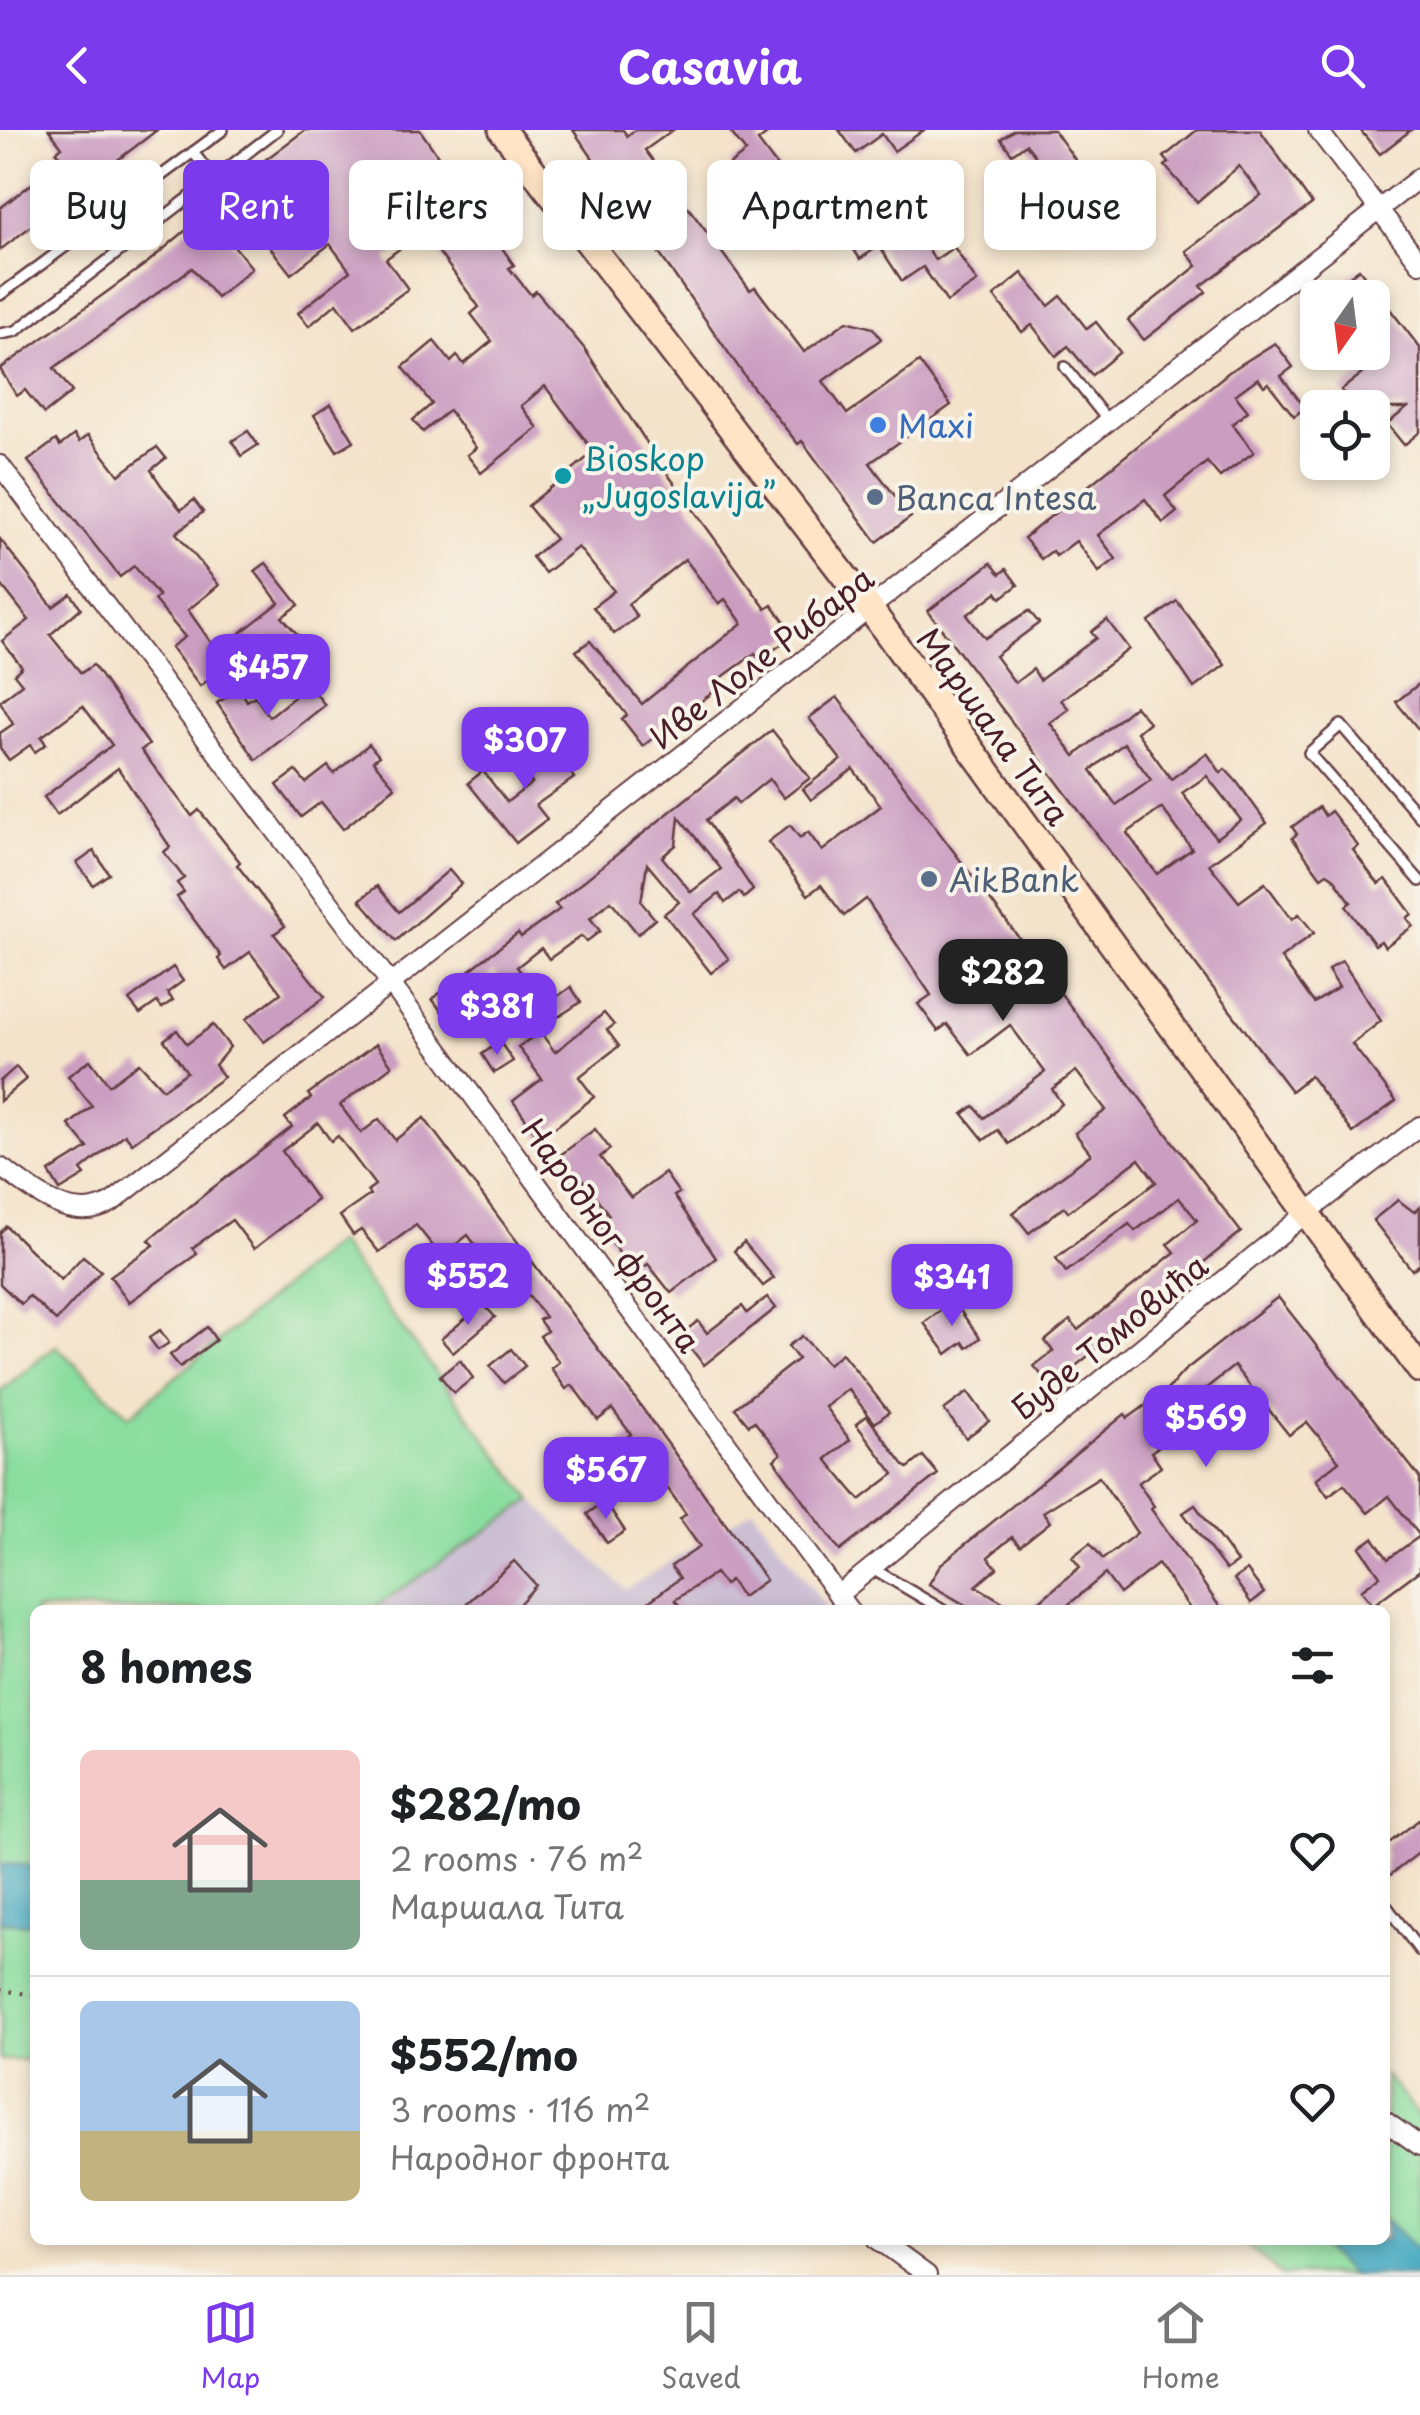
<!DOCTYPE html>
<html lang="en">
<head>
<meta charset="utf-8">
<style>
	body { margin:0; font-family:"Playpen Sans",sans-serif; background:#f6f6f6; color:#202124; height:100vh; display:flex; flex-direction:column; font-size:38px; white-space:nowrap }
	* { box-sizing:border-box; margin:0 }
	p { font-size:32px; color:#757577 }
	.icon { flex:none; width:55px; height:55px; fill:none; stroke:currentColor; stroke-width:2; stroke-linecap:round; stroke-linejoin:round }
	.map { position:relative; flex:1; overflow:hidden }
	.panel { position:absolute; left:30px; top:1475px; width:1360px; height:640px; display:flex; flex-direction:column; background:#fff; border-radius:15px; box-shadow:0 5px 15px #0003 }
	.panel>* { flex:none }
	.hud { position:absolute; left:30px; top:30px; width:1360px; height:90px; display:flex; gap:20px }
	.needle { width:65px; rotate:194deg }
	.tools { position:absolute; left:1300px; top:150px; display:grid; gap:20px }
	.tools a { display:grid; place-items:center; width:90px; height:90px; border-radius:15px; background:#fff; box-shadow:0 5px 15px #0003; font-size:50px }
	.price { position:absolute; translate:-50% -85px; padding:0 22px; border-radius:20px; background:#7c3aed; color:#fff; font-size:32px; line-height:65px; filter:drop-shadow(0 2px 5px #0008) }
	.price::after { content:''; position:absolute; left:50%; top:60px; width:30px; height:22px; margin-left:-15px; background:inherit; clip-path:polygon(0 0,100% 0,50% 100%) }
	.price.on { background:#222; color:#fff }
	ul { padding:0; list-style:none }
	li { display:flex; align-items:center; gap:30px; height:250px; padding:0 50px }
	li+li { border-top:2px solid #e0e0e0 }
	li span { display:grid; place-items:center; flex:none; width:280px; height:200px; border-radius:15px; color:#555 }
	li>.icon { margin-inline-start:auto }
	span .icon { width:120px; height:120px; fill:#fffc; stroke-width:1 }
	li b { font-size:42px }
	h2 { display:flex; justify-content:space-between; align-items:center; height:120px; padding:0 50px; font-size:42px }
	.tag { padding:0 35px; border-radius:15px; background:#fff; box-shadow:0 5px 15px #0003; font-size:35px; line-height:90px }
	.tag.on { background:#7c3aed; color:#fff }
	header { display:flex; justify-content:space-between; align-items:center; height:130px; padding:0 50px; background:#7c3aed; color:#fff; font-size:45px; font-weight:700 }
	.dock { display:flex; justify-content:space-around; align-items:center; height:140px; border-top:2px solid #e0e0e0; background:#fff; font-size:28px; color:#757577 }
	.dock a { display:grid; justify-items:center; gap:5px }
	.dock .on { color:#7c3aed }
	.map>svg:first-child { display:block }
	.industrial { fill:#ccbfd4 }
	.green { fill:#89dd9e; stroke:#6a7e64; stroke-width:2.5 }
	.water { fill:#40a8c0; stroke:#456476; stroke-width:2.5 }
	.building { fill:#ca9dc1; fill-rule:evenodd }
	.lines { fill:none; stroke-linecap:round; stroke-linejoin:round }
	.lane-casing { stroke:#643c43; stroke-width:14 }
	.street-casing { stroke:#643c43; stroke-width:22 }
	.secondary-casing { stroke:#643c43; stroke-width:30 }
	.path { stroke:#643c43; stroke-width:4; stroke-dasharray:2.5 8; stroke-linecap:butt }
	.lane { stroke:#fff; stroke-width:9 }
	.street { stroke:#fff; stroke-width:18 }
	.secondary { stroke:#ffe4c6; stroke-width:25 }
	.shop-dot { fill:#3f7fe0; stroke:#f7f3e8; stroke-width:4 }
	.culture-dot { fill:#0f9aa8; stroke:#f7f3e8; stroke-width:4 }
	.service-dot { fill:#5c6f8a; stroke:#f7f3e8; stroke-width:4 }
	.labels { text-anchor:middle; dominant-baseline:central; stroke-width:8; stroke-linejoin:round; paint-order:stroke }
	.shop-label { font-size:32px; fill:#366cbe; stroke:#f7f3e8; text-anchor:start }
	.culture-label { font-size:32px; fill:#0d838f; stroke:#f7f3e8; text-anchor:start }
	.service-label { font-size:32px; fill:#4e5e75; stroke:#f7f3e8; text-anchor:start }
	.street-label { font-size:32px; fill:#4a1f2b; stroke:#f7f3e8 }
</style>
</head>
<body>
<header><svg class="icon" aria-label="back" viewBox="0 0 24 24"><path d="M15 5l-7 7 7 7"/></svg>Casavia<svg class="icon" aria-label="search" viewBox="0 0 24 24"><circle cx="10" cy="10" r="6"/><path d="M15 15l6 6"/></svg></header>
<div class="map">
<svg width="1420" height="2145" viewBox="0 0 1420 2145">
	<rect width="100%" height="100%" fill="#f7f3e8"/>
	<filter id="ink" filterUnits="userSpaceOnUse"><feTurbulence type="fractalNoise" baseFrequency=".01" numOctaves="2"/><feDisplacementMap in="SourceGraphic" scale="20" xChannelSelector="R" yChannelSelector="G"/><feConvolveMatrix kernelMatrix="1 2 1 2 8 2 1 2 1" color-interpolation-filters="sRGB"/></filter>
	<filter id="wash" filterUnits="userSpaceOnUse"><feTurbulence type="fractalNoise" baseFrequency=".0048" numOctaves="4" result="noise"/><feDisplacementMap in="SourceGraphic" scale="40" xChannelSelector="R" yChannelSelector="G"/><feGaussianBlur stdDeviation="2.25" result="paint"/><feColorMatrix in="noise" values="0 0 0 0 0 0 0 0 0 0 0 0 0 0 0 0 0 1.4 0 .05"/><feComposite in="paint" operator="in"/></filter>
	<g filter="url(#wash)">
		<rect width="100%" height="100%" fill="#f4e3cb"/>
		<polygon class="industrial" points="532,1370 626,1460 753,1379 828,1480 371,1480"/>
		<g class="green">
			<polygon points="337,1112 532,1370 371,1480 35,1480 35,1736 0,1734 0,1261 56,1216 129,1286"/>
			<polygon points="0,1792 35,1794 35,1930 0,1930"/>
			<polygon points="1385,1945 1420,1988 1420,2124 1385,2088"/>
			<polygon points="1241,2110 1314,2110 1351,2145 1281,2145"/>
		</g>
		<g class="water">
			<polygon points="0,1734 35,1736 35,1794 0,1792"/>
			<polygon points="1385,2088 1420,2124 1420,2145 1351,2145 1314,2110 1385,2110"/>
		</g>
		<g id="blocks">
			<g class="building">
				<polygon points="49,0 157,0 0,120 0,78 63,30 56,22 62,17"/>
				<polygon points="305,0 420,0 514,135 509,138 531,165 536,161 584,218 669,346 766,479 772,475 794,505 760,530 755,523 742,533 721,548 725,553 643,616 622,589 627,585 576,521 590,511 642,574 742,493 725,469 719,474 685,429 628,474 637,487 614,504 593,477 614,461 578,417 545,443 532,427 555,409 528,376 594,322 545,256 521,276 538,298 481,343 467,325 476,318 449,280 423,302 413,290 432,274 403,237 434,211 451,232 457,226 464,234 492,211 471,184 479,177 423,101 386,129 408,159 355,198 337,173 309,196 298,183 350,141 330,114 291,144 247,88 226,106 252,138 217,168 192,138 54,238 72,262 44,284 25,260 17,266 0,239 147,133 204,85 208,90 232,69 225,60"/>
				<polygon points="573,0 623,0 627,6 635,0 673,0 645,20 750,160 755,157 804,222 847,191 873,198 881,209 823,251 847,284 919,232 951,275 870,333 911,387 877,412 802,311 798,314 751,255"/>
				<polygon points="729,0 772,0 758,11 801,68 771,90 730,34 746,22"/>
				<polygon points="839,0 924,0 894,21 882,4 856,23"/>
				<polygon points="1014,0 1054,0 1088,48 1083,53 1089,60 1055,85 1043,69 1053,61 1040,44 1045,39 1026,14 1012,24 1001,9"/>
				<polygon points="1197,0 1260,0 1312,74 1201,156 1206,162 1144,210 1128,190 1197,136 1186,121 1261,65 1239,36 1197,72 1165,36 1169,33 1164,27"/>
				<polygon points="1360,0 1411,0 1380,24"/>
				<polygon points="866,78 886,108 909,92 935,130 954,117 977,152 947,172 923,137 902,151 879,116 860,129 838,96"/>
				<polygon points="1359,139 1420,218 1420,302 1404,315 1387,294 1407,278 1355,278 1341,260 1364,242 1349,222 1372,222 1372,168 1348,168 1338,155"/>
				<polygon points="1022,143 1049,176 1061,166 1087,199 1096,192 1120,222 1092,245 1068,216 1056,226 1032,195 1022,202 994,166"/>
				<polygon points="1275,213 1293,237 1281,246 1305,278 1294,286 1268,253 1264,256 1258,248 1235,265 1248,281 1232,294 1254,322 1220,347 1207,332 1165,366 1177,382 1163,393 1145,369 1098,405 1116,429 1099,442 1076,411 1056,426 1052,421 1041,429 1024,408 1229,242"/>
				<polygon points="331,274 354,311 337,321 314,285"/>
				<polygon points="248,301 258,315 241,326 232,311"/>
				<polygon points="74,305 79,312 88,305 119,345 157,317 166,328 151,340 161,355 181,380 194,370 203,382 176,403 219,455 188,480 217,521 279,473 255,441 266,433 299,475 282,487 323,533 298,552 268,507 200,556 171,517 185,507 154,470 159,466 134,436 120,447 28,331 56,310 60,316"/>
				<polygon points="0,409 53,477 71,464 81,478 50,505 81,543 93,535 149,615 141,620 192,686 199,680 240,732 237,735 285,796 274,804 325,867 264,912 246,889 281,863 250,822 226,840 218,829 221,826 177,767 184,762 177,753 184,748 164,722 170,717 118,638 57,685 44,667 112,615 83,576 41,607 46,614 35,622 30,615 9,630 0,618 0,603 13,594 0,571 22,554 14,544 22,537 2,511 29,490 0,453"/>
				<path d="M991 433 1000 444 1006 439 1018 455 1001 468 997 462 967 485 985 508 1029 481 1039 493 995 526 1015 553 1033 539 1040 550 1096 508 1091 502 1107 490 1129 519 1061 570 1069 579 1050 593 1075 626 1135 576 1149 592 1137 602 1171 649 1207 623 1221 643 1225 639 1237 652 1267 693 1209 734 1239 772 1265 753 1292 789 1299 784 1314 803 1281 828 1314 873 1339 857 1328 840 1342 831 1381 891 1352 914 1396 971 1353 1003 1310 946 1291 961 928 481ZM1124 613 1151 650 1116 675 1091 640ZM1207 646 1241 690 1216 708 1182 663ZM1162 678 1192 719 1157 744 1127 703Z"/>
				<polygon points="1177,471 1225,535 1194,558 1149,492"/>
				<polygon points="1420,553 1420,601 1396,572"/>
				<polygon points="309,555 325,575 256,630 217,573 240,559 247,571 255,566 269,587"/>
				<polygon points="837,567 1241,1102 1051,1256 1034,1236 1053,1221 1045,1211 1070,1190 1078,1200 1175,1122 1168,1114 1197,1090 1179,1068 1135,1101 1129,1094 1066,1142 1056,1128 1156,1052 1139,1029 1068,1082 1064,1077 1029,1103 1013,1083 1091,1024 1075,1003 1106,980 1076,941 1052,959 1062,974 1009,1014 998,1000 984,1010 963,984 974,976 984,988 1045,942 1010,895 971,925 947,894 938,901 918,874 931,865 866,769 844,786 821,755 808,765 768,712 790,695 800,708 808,702 822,721 881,676 853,639 811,670 803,659 841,630 809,588"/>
				<path d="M772 600 810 648 784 668 769 649 738 674 734 668 706 690 753 760 744 768 739 762 725 773 719 764 694 784 729 829 711 843 664 784 679 772 647 734 641 772 655 789 638 804 611 771 590 788 600 801 586 812 581 806 549 829 541 818 517 837 527 851 510 863 494 842 469 862 483 882 457 901 432 869 518 803 521 807 560 779 555 774ZM679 687 721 739 691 762 662 727 676 715Z"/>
				<polygon points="550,613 574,648 536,675 547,689 516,713 468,653 483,641 507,672 532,653 516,631"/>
				<polygon points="369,614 379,626 373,631 395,657 343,699 321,672 301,687 277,655 296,641 306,653 328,636 334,644"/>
				<polygon points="1319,677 1325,686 1331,681 1358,716 1353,720 1372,746 1379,754 1386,749 1412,784 1407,788 1413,796 1385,817 1381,811 1375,815 1346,776 1351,772 1333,747 1327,743 1321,747 1292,708 1297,704 1292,697"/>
				<polygon points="94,721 109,744 93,755 77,733"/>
				<polygon points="449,740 461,754 396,811 360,770 377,756 399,782"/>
				<polygon points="173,837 183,851 167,863 173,870 162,878 157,872 140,884 129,870"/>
				<polygon points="571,857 581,872 558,887 548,873"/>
				<polygon points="604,883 614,895 607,900 619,916 579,947 594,967 540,1009 513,971 542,949 518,917 540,902 555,922"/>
				<polygon points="213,895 230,917 215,935 224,947 132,1013 125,1004 81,1040 85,1045 60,1060 49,1042 88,1018 69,995 92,976 68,946 90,930 109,955 139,933 163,959 187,942 164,910 177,900 187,914"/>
				<polygon points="500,912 513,931 494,943 482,924"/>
				<polygon points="376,914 392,936 340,975 361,1003 379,989 395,1010 424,988 632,1264 766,1450 742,1467 730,1450 724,1455 715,1443 675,1470 683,1480 638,1480 680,1448 671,1436 700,1417 680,1389 686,1384 648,1331 633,1342 625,1332 620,1336 609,1321 631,1304 612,1279 598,1290 572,1255 566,1259 551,1238 559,1232 540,1206 547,1201 539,1190 545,1187 526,1162 516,1170 503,1152 498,1156 485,1140 491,1136 468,1105 441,1126 416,1095 379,1122 361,1100 353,1105 340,1086 370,1065 367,1061 375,1055 338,1006 331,1011 318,993 282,1021 317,1070 254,1119 232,1090 192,1118 197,1124 129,1172 110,1146 154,1115 149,1110 210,1060 292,997 285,988 311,968 308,964"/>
				<polygon points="16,937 26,949 0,971 0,951"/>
				<polygon points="595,999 610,1019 600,1027 631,1068 665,1043 679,1063 674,1066 716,1128 671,1163 648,1134 634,1144 598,1093 609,1085 578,1043 570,1049 555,1029"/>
				<polygon points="1398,1070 1414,1082 1420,1077 1420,1134 1412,1140 1373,1090"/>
				<polygon points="6,1096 61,1150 83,1126 101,1141 56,1191 29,1166 21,1174 0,1154 0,1103"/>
				<polygon points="744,1112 774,1148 763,1156 734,1121"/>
				<polygon points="767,1167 776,1178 704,1235 680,1205 698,1191 707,1203 742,1176 747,1183"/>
				<polygon points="1278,1167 1420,1348 1420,1440 1373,1475 1361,1460 1380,1446 1360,1417 1373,1408 1388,1429 1420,1406 1389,1366 1368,1383 1344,1354 1328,1366 1316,1349 1339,1331 1307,1292 1289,1305 1234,1236 1195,1267 1202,1277 1183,1291 1187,1296 1151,1322 1161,1337 1138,1353 1154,1376 1151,1379 1222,1480 1191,1480 1158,1434 1120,1464 1105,1444 1062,1480 1029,1480 1080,1437 1072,1427 1090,1413 1103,1429 1137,1403 1099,1347 1043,1382 1050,1392 1020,1416 1012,1407 988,1427 997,1438 976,1456 1016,1480 974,1480 929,1454 941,1434 1125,1284 1128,1288 1167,1260 1184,1241"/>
				<polygon points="953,1171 980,1208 967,1218 963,1212 947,1224 924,1193"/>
				<polygon points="483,1174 495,1187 453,1223 441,1209"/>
				<polygon points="207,1197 216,1210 180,1237 170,1225"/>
				<polygon points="160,1200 169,1213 158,1220 149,1208"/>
				<polygon points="802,1206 828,1234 842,1223 889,1282 875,1293 848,1259 825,1277 850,1310 826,1329 860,1370 894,1344 856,1294 867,1286 904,1335 908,1338 923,1326 938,1344 840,1421 774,1330 781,1324 754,1291 749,1295 735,1278 798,1229 788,1216"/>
				<polygon points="511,1219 525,1236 504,1253 490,1236"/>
				<polygon points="460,1230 473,1248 454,1263 440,1246"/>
				<polygon points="968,1262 989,1291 966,1308 944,1280"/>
				<polygon points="605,1371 625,1401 607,1413 587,1384"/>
				<polygon points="1195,1375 1237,1432 1226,1440 1183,1383"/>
				<polygon points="514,1431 536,1455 514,1480 459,1480"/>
				<polygon points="1247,1440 1264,1463 1251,1473 1234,1449"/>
				<polygon points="1420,1689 1420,1722 1385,1749 1385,1716"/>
			</g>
		</g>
	</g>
	<g filter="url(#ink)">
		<use href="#blocks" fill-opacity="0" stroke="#643c43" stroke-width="2.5"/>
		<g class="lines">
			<defs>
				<g id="lane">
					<polyline points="193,22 213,48"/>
					<polyline points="0,165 223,0"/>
					<polyline points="0,204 16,201 277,0"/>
					<polyline points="1065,237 1108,291"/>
					<polyline points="1420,687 1341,595 1309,623 1420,751"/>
					<polyline points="872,1438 943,1480"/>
					<polyline points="1385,1774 1420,1821"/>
				</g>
				<g id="street">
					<polyline points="1318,0 1420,133"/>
					<polyline points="0,335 391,854 849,1480"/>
					<path d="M0 1037C34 1059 71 1097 112 1072L1420 47"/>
					<polyline points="838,1465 1304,1085 1420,996"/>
					<polyline points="1385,1991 1420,2016"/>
					<polyline points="879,2110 927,2145"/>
				</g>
				<polyline id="secondary" points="502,0 870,479 1420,1240"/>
			</defs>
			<use href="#lane" class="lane-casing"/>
			<use href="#street" class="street-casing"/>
			<use href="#secondary" class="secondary-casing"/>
			<polyline class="path" points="0,1860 35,1865"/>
			<use href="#lane" class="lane"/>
			<use href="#street" class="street"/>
			<use href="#secondary" class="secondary"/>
		</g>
	</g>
	<circle class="shop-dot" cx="878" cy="295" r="10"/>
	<circle class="culture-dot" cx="563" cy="346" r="10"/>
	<g class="service-dot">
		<circle cx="875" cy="367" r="10"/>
		<circle cx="929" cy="749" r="10"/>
	</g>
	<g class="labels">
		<g class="shop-label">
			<text x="898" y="295">Maxi</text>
		</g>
		<g class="culture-label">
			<text x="583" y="328">Bioskop<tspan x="583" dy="37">„Jugoslavija”</tspan></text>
		</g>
		<g class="service-label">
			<text x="895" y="367">Banca Intesa</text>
			<text x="949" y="749">AikBank</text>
		</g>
		<g class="street-label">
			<text transform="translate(761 527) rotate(-38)">Иве Лоле Рибара</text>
			<text transform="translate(994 596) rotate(54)">Маршала Тита</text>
			<text transform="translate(612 1105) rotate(54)">Народног фронта</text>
			<text transform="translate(1109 1206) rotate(-39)">Буде Томовића</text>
		</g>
	</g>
</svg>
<div class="tools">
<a><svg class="needle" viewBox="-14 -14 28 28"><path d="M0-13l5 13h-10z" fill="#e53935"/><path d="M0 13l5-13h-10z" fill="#757577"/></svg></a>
<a><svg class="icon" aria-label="locate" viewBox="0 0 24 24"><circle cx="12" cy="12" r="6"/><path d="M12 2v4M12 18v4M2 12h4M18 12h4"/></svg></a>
</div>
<b class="price" style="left:268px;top:589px">$457</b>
<b class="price" style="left:525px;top:662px">$307</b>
<b class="price on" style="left:1003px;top:894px">$282</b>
<b class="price" style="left:497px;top:928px">$381</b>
<b class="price" style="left:468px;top:1198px">$552</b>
<b class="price" style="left:952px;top:1199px">$341</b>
<b class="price" style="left:1206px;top:1340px">$569</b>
<b class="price" style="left:606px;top:1392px">$567</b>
<div class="hud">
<a class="tag">Buy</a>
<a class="tag on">Rent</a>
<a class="tag">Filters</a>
<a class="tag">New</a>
<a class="tag">Apartment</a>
<a class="tag">House</a>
</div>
<section class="panel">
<h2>8 homes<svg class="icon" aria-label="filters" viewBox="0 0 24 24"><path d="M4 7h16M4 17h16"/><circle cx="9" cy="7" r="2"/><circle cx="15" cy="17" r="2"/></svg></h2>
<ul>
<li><span style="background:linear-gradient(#f6c9c9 65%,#7fa58c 0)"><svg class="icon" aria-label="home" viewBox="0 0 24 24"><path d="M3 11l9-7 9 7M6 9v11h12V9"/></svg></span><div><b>$282/mo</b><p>2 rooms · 76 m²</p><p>Маршала Тита</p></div><svg class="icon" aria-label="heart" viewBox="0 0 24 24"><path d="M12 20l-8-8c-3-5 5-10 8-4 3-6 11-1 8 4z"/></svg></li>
<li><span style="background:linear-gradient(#a9c7e8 65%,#c2b280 0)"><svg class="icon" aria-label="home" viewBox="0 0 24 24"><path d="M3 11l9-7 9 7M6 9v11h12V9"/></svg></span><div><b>$552/mo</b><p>3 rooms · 116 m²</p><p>Народног фронта</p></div><svg class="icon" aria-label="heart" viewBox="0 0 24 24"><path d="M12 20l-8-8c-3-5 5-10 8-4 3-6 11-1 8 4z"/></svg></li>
</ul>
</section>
</div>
<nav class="dock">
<a class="on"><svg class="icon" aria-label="map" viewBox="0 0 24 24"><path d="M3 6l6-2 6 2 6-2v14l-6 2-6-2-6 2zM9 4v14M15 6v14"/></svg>Map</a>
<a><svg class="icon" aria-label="saved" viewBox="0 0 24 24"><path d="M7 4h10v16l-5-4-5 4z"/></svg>Saved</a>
<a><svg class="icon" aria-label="home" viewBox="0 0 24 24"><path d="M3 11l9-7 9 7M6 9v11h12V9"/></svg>Home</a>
</nav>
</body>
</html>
